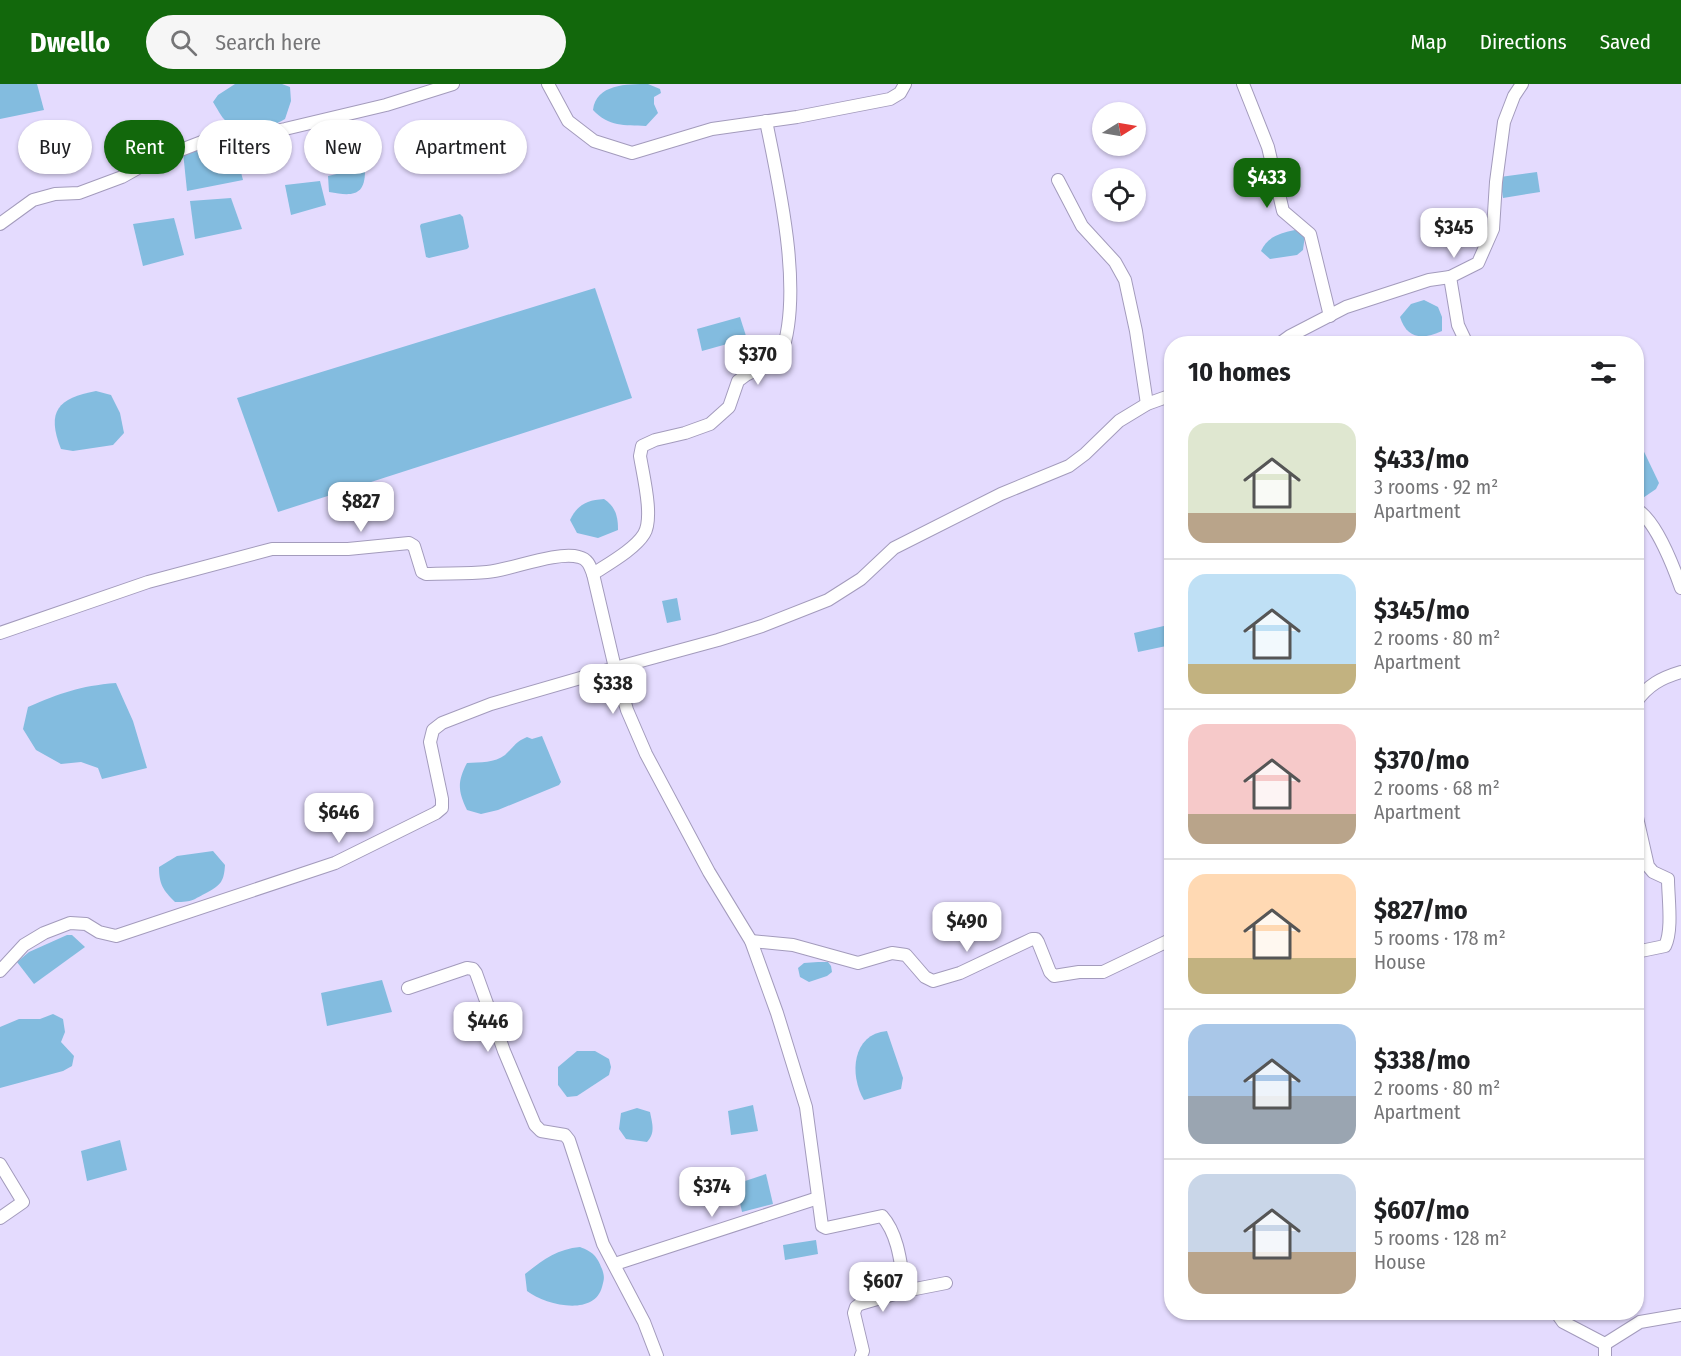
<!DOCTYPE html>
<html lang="en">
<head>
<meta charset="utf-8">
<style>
	body { margin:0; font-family:"Fira Sans Condensed",sans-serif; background:#f6f6f6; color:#202124; height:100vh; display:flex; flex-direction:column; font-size:22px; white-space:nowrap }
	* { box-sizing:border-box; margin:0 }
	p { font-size:20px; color:#757577 }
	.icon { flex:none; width:33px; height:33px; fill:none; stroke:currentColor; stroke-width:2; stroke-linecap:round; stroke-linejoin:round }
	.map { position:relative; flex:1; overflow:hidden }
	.sheet { position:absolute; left:1164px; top:252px; width:480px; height:984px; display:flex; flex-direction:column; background:#fff; border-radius:24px; box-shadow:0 2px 4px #0004 }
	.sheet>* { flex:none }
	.guide { position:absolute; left:18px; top:36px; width:570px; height:54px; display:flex; gap:12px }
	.needle { width:39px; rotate:79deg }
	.tools { position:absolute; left:1092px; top:18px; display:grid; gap:12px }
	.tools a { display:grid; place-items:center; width:54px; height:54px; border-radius:50%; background:#fff; box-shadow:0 2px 4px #0004; font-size:30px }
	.price { position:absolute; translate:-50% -51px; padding:0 14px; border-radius:12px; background:#fff; color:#222; font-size:20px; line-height:39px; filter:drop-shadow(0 2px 3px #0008) }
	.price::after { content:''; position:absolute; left:50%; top:36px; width:18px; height:14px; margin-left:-9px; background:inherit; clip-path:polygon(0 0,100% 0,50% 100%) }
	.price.active { background:#12680c; color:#fff }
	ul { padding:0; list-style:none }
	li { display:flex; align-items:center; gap:18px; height:150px; padding:0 24px }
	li+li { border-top:2px solid #e0e0e0 }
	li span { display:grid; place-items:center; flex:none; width:168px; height:120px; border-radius:18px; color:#555 }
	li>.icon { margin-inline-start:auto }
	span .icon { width:72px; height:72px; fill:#fffc; stroke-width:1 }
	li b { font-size:26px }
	h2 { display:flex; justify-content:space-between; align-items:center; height:72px; padding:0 24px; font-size:26px }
	.pill { padding:0 21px; border-radius:27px; background:#fff; box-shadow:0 2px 4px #0004; font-size:21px; line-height:54px }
	.pill.active { background:#12680c; color:#fff }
	header { display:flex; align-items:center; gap:36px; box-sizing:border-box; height:84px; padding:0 30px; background:#12680c; color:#fff }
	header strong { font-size:28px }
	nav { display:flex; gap:33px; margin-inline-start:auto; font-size:21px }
	.search { width:420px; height:54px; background:#f6f6f6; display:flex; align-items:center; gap:15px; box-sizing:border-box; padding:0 21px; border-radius:33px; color:#757577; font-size:22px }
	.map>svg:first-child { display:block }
	.water { fill:#83bcdf }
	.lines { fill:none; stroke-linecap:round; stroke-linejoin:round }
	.minor-casing { stroke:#a39bbc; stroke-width:14 }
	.minor { stroke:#fff; stroke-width:12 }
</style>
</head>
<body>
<header>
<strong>Dwello</strong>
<div class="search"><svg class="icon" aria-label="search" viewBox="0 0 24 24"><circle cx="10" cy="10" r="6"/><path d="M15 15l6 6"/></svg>Search here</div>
<nav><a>Map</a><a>Directions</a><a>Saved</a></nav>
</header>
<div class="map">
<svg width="1681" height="1272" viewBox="0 0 1681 1272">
	<rect width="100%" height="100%" fill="#e4dbfe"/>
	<g class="water">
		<polygon points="0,0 37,0 44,26 0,35"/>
		<path d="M235 0H282L290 3 291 17 285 35C268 45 244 50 226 37 221 33 217 24 213 18L218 11Z"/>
		<path d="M648 0 660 5 661 9 654 13V20L658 29 646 42C624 41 609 43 593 26 596 0 627 0 648 0Z"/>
		<polygon points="232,54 243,96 187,107 183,68"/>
		<path d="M358 85 365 87C365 113 351 112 329 108L328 92Z"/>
		<polygon points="1537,88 1540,108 1503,114 1500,93"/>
		<polygon points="320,97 326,121 291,131 285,101"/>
		<polygon points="231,114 242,145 195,155 190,117"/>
		<polygon points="460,130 463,133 469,163 467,165 429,174 426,173 420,142 421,140"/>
		<polygon points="174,134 184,171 143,182 133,140"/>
		<path d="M1295 146 1305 151 1303 166 1297 171 1270 175 1261 167C1267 153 1280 149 1295 146Z"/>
		<polygon points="595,204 632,314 278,428 237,314"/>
		<path d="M1424 216 1438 223 1442 233V247C1422 256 1407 255 1400 233L1411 220Z"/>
		<polygon points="740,233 746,252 745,255 702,267 697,245"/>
		<path d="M96 307 111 311 120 329 124 349 113 361 73 367 61 365C46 327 58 314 96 307Z"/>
		<polygon points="1636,351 1659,399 1656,405 1637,418"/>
		<path d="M604 415C616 423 618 433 618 446L598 454 577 449 570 436C577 421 587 416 604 415Z"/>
		<polygon points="677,514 681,536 667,539 662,517"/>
		<polygon points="1168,541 1171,561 1138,568 1134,549"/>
		<path d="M116 599 133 637 147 684 102 695 98 684 81 678 61 680 36 666 23 645 28 623C61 609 79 602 116 599Z"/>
		<path d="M542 652 561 698 559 701 498 726 481 730 467 726C458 707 457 698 467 679 480 678 495 679 505 671 514 663 515 658 527 653L532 655Z"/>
		<path d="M213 767 225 781C224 797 221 801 208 808 192 816 194 818 175 818 163 806 159 800 159 783L177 772Z"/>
		<polygon points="67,851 72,851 85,863 34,900 17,878 29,868"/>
		<polygon points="818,878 828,878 831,882 832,888 827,892 809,898 800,893 798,884 804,879"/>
		<polygon points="382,896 392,928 327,942 321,909"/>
		<polygon points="53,930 63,935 65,948 61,958 74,972 72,982 63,987 0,1004 0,943 19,935 40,935"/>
		<path d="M887 947 903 994 901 1005 864 1016C849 991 852 950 887 947Z"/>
		<polygon points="577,967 595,967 609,975 611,983 609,991 577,1012 567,1013 558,1001 558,983"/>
		<polygon points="753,1021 758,1047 731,1051 728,1027"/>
		<path d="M637 1024 650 1028C652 1039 656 1049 647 1058L626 1055 619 1045 621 1029Z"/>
		<polygon points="120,1056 127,1086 87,1097 81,1067"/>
		<polygon points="766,1090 773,1120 742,1128 736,1100"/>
		<polygon points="816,1156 818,1170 785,1176 783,1161"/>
		<path d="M580 1163C593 1168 597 1172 602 1185 605 1193 604 1196 602 1203 594 1233 545 1221 527 1207L525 1190C543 1176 557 1165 580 1163Z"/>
	</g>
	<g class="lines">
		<defs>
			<g id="minor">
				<polyline points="548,0 568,37 594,57 632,69 712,45 797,33 890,15 900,9 905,0"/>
				<polyline points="1243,0 1268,63 1283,127 1310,150 1330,232"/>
				<polyline points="1058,96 1082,142 1115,178 1125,196 1136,247 1147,320"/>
				<polyline points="0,140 33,116 55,110 79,109 122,93 147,79 212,54 257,51 285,45 386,21 453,0"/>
				<polyline points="1450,193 1458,241 1467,260"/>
				<polyline points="1279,260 1290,252 1346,223 1429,196 1450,193 1478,179 1493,145 1496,98 1504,38 1514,12 1522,0"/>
				<path d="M1636 428 1639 427C1657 440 1674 484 1681 504"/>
				<path d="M593 490C608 480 635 465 644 450 654 434 643 391 640 372L642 362 655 356 685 349 710 340 729 323 738 297 746 291 778 275 781 271C804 209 779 101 766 37"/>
				<path d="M0 549 148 498 272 465H348L409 459 414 462 422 488 426 490C446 489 467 490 487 488 511 486 556 467 579 473 588 475 590 482 593 490L615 584 491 620 442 639 433 646 430 658 442 715V724L436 729 335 779 116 852 99 848 86 840 70 839 44 849 24 861 0 887"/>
				<path d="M1636 618C1648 601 1661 594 1681 588"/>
				<path d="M1636 729 1648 782 1653 788 1668 795C1668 813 1673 846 1665 862L1636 868"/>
				<polyline points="751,857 793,861 858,879 892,869 906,871 925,893 933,897 960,889 1032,855 1036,855 1038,858 1050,888 1054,892 1079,888 1103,888 1172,855"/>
				<polyline points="408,904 467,884 473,885 476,889 504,967 535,1041 541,1047 565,1051 569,1056 603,1160 644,1238 657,1272"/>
				<polyline points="0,1080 23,1118 0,1134"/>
				<polyline points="615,1180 818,1114"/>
				<path d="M905 1207C901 1182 899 1151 882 1132L826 1144 822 1142 806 1023 777 929 751 857 709 788 646 670 627 626 615 584 718 556 762 542 828 516 861 495 894 464 1001 410 1069 382 1085 370 1119 337 1147 320 1172 311"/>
				<polyline points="1556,1228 1563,1238 1605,1260"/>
				<polyline points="861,1272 863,1267 854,1229 856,1223 860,1220 905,1207 946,1199"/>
				<polyline points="1605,1272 1605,1260 1640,1238 1681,1231"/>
			</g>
		</defs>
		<use href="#minor" class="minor-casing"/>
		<use href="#minor" class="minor"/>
	</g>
</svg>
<div class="tools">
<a><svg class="needle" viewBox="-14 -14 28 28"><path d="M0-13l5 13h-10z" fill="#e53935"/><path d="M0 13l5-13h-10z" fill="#757577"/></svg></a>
<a><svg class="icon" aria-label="locate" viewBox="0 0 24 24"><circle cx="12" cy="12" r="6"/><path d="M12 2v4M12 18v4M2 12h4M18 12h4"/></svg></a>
</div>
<b class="price active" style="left:1267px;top:125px">$433</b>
<b class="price" style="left:1454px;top:175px">$345</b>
<b class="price" style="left:758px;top:302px">$370</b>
<b class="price" style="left:361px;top:449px">$827</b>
<b class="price" style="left:613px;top:631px">$338</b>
<b class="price" style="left:339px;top:760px">$646</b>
<b class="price" style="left:967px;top:869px">$490</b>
<b class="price" style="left:488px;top:969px">$446</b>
<b class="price" style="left:712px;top:1134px">$374</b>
<b class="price" style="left:883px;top:1229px">$607</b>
<div class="guide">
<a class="pill">Buy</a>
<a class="pill active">Rent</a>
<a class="pill">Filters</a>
<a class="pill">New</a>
<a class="pill">Apartment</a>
</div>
<section class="sheet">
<h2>10 homes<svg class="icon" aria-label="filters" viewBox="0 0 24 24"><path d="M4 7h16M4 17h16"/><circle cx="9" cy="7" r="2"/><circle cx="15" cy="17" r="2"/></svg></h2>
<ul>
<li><span style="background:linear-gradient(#dfe7d0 75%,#b9a48a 0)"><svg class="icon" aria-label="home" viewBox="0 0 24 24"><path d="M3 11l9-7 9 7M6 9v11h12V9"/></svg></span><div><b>$433/mo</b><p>3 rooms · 92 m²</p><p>Apartment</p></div></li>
<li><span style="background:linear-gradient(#bfe0f5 75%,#c2b280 0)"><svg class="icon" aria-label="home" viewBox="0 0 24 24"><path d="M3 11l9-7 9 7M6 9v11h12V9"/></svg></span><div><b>$345/mo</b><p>2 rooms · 80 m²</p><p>Apartment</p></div></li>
<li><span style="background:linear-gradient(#f6c9c9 75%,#b9a48a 0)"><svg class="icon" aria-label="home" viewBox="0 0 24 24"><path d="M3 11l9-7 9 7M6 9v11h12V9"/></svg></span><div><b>$370/mo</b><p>2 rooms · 68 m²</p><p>Apartment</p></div></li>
<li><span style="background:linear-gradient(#ffd9b3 70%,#c2b280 0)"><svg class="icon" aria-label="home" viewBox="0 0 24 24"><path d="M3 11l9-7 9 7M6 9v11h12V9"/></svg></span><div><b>$827/mo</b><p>5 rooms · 178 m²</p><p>House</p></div></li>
<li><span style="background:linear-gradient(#a9c7e8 60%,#9aa5b1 0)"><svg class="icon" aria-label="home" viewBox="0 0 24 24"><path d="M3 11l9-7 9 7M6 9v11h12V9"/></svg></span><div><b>$338/mo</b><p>2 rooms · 80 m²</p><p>Apartment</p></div></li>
<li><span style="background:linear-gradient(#c9d6e8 65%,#b9a48a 0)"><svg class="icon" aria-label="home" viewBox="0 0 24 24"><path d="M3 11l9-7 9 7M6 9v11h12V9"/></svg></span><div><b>$607/mo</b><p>5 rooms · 128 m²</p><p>House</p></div></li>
</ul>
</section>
</div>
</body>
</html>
